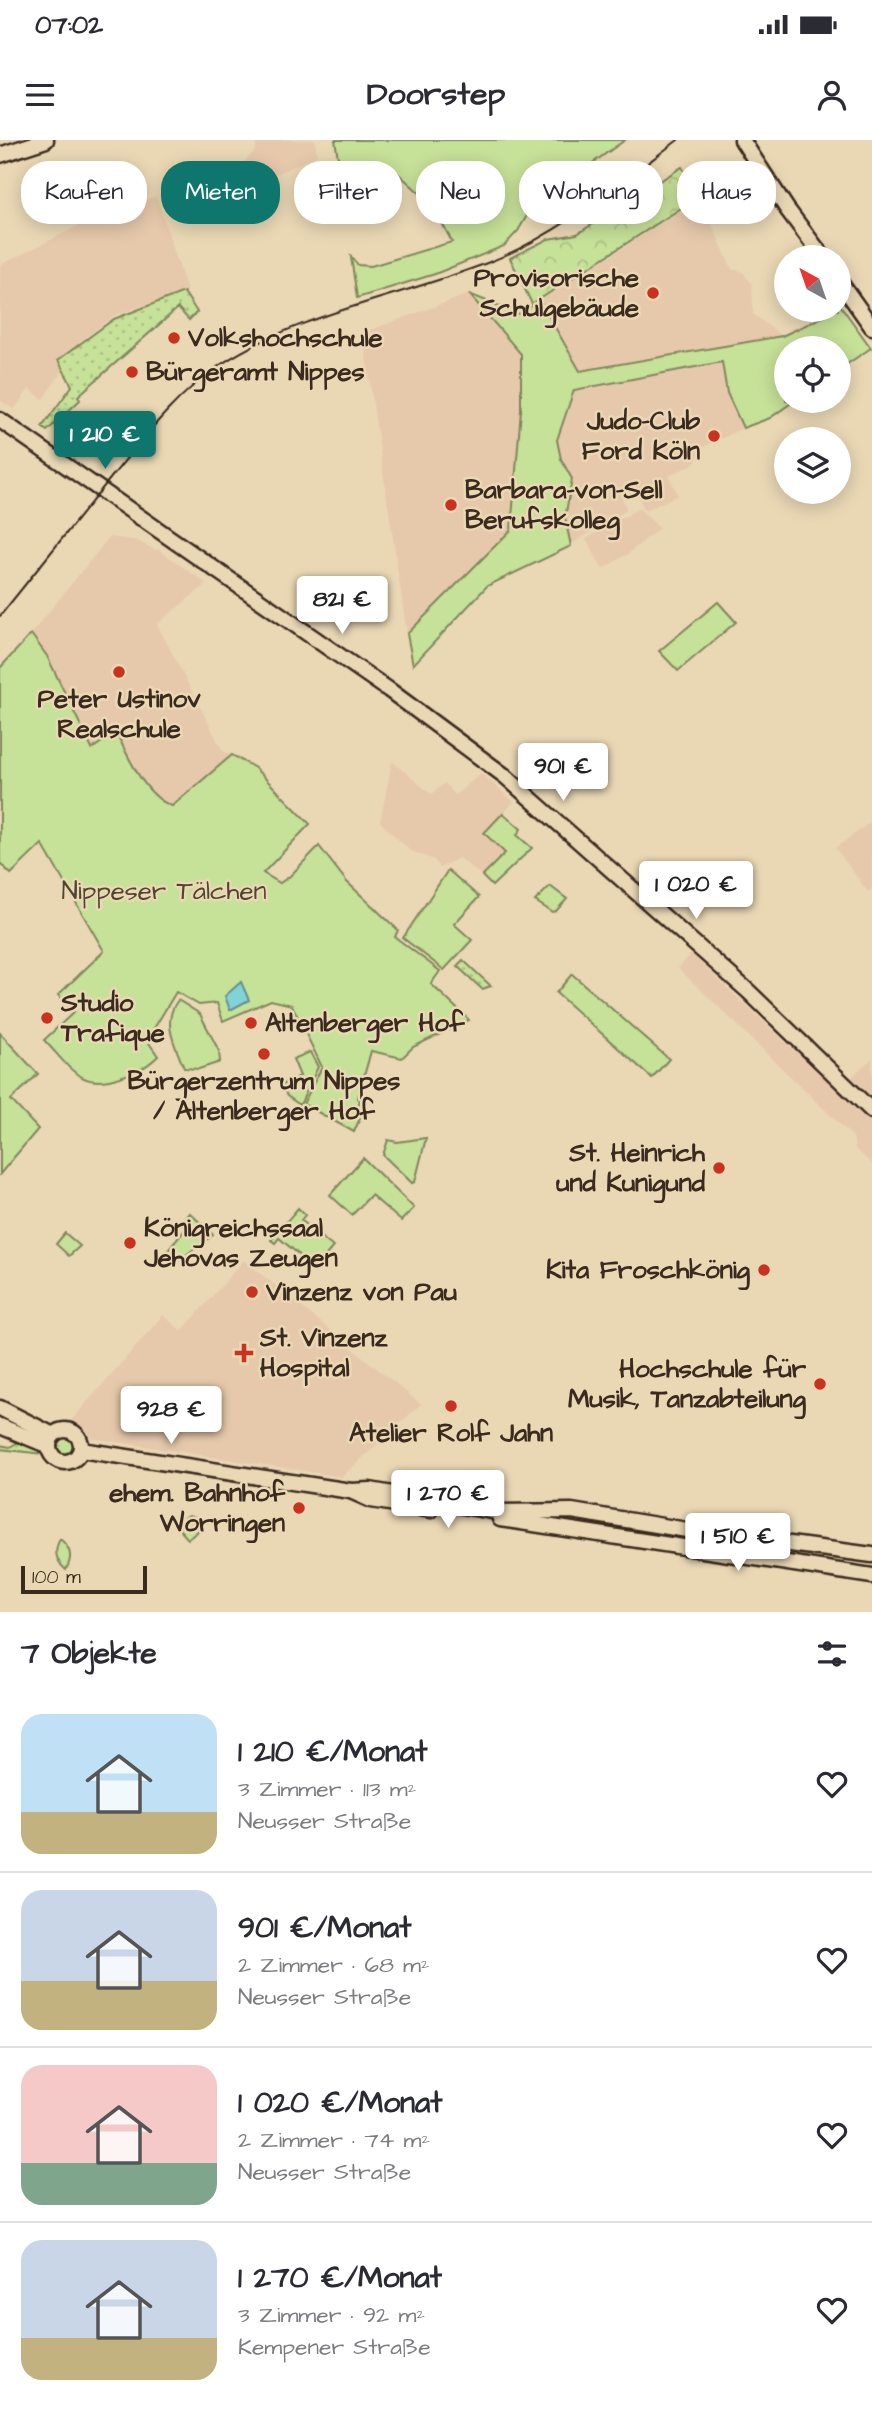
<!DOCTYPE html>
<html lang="de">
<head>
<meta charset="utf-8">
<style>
	body { margin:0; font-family:"Architects Daughter",sans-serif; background:#f7f7f7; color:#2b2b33; height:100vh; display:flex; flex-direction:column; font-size:26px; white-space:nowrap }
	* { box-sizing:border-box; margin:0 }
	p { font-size:23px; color:#7c7c81 }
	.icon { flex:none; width:38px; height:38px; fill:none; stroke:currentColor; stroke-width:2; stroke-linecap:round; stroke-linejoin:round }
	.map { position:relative; height:1472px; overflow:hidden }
	.side { display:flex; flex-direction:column; background:#fff; flex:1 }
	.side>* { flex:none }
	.guide { position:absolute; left:21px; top:21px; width:831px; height:63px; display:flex; gap:14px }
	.needle { width:46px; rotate:320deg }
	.buttons { position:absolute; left:774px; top:105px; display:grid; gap:14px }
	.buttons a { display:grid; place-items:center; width:77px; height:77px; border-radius:50%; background:#fff; box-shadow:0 4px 18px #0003; font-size:35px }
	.scale { position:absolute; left:21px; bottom:18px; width:126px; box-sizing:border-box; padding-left:7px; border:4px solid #3b2a1e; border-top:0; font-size:19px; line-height:24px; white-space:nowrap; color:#3b2a1e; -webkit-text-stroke:5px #ead8b5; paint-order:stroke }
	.price { position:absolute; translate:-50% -60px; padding:0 16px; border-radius:7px; background:#fff; color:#222; font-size:23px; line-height:46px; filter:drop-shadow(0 2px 4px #0008) }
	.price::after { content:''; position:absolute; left:50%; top:42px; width:21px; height:16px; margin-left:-10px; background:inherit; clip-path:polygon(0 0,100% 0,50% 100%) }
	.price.current { background:#0f766e; color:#fff }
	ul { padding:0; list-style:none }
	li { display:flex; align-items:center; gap:21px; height:175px; padding:0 21px }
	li+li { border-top:2px solid #e1e1e2 }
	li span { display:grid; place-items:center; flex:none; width:196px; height:140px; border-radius:21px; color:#555 }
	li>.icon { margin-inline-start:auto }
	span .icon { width:84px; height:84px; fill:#fffc; stroke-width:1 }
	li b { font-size:30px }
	h2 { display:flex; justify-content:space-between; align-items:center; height:84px; padding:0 21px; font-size:30px }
	.chip { padding:0 24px; border-radius:28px; background:#fff; box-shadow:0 4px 18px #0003; font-size:24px; line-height:63px }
	.chip.current { background:#0f766e; color:#fff }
	.status { display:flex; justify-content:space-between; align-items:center; height:49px; padding:0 35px; background:#fff; direction:ltr }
	.status svg { height:19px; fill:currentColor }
	header { display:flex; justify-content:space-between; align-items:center; height:91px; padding:0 21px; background:#fff; font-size:32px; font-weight:800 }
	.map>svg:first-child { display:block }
	.built { fill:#e6c9ab }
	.grass { fill:url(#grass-dots); stroke:#80865b; stroke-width:2 }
	.forest { fill:url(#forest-crowns); stroke:#80865b; stroke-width:2 }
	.green { fill:#c6e198; stroke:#80865b; stroke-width:2 }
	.water { fill:#82d3d9; stroke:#668f8e; stroke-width:2 }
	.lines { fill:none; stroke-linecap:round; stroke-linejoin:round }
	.secondary-casing { stroke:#3b2a1e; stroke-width:19 }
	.secondary { stroke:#ead8b5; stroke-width:14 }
	.tram { stroke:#3b2a1e; stroke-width:2 }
	.poi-dot { fill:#c8321e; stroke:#ead8b5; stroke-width:2.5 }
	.labels { text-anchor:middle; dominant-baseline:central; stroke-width:5; stroke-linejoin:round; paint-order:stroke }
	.poi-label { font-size:26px; font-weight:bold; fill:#3b2a1e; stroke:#ead8b5; text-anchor:start }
	.park-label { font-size:26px; fill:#504530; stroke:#ead8b5 }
</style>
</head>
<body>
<div class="status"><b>07:02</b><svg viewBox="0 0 49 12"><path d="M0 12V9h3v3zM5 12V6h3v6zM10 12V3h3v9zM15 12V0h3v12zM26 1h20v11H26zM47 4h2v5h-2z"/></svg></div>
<header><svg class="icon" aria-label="menu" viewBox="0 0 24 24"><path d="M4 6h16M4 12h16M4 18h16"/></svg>Doorstep<svg class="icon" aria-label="person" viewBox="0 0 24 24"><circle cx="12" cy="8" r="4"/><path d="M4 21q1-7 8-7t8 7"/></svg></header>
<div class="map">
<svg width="872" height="1472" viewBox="0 0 872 1472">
	<defs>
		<pattern id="grass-dots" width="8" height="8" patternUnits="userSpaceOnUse" patternTransform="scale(1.75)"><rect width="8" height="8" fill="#c6e198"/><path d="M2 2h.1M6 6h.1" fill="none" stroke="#abc183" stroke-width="1.8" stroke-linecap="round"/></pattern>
		<pattern id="forest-crowns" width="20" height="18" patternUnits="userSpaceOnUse" patternTransform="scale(1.75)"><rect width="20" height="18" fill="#c6e198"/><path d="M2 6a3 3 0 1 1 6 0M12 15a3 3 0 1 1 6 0" fill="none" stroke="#abc183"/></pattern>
	</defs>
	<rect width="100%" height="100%" fill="#ead8b5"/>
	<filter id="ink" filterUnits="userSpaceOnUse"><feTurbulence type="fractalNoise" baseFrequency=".0143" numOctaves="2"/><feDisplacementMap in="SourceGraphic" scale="14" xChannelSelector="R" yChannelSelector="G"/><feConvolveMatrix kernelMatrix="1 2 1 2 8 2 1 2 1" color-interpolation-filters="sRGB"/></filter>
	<g filter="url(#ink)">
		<g class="built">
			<polygon points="255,0 315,0 317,15 240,51 227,39 254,12 256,7"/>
			<polygon points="156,56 187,150 114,176 57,219 63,231 43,259 29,249 14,270 0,260 0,125 78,86"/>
			<polygon points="700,58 732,129 743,132 752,144 753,174 782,196 580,231 540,161"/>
			<polygon points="469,154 521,214 521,270 511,390 407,494 363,197 370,190"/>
			<polygon points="722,222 727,253 743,288 702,308 695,323 669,336 678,355 645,371 636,352 622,357 627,370 572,404 566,391 565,378 572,339 561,319 557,300 574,250"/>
			<polygon points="639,368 659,388 628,414 603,429 586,399"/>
			<polygon points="109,397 135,400 156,410 158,409 207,444 157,484 223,611 232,615 172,666 161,662 135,631 116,593 92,609 47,516 31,494"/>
			<polygon points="392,621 431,654 445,643 455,655 481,633 514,662 485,693 505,713 482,736 459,718 440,728 434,720 409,710 380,682"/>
			<polygon points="872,681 872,749 868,752 835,708"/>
			<polygon points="691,814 837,950 872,918 872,1024 855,1009 853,997 678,828"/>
			<polygon points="244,1120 421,1264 342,1337 91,1298 80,1287 69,1283 163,1175 182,1191"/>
		</g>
		<g class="grass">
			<polygon points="184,152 197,172 189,180 178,168 78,256 80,260 47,291 42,287 72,246 58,220 114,179"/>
			<polygon points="463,820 491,846 482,849 457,826"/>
			<circle cx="65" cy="1307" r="11"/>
			<polygon points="18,1302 36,1307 43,1314 0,1309 0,1305 10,1307"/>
		</g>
		<polygon class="forest" points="682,27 700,56 532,164 510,118 548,99 577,94"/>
		<g class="green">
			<polygon points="335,0 625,0 539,61 529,72 518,91 504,106 435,134 357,158 351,117 358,125 371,126 452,102 432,64 392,28 372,20 339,24"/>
			<polygon points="469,154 519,174 540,161 580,231 782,196 827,175 830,170 838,170 838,162 871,208 838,230 838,208 786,208 786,261 794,261 770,278 743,288 727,253 722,222 574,250 557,300 561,319 572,339 565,378 571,406 487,446 413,525 407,494 511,390 521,270 521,214"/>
			<polygon points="718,462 736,482 678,531 659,511"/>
			<path d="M31 494 47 516 92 609 116 592C128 616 145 657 172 666L232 615 255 628 310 684 263 733 280 743 290 736 319 706 347 742 398 790 395 797 440 831 431 844 469 880 413 907 402 918 371 911 358 958 360 960 355 976 360 978 354 992 303 964 322 927 292 865 271 860 223 881 217 863 199 865 176 852 147 900 158 916C146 928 136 932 120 937 80 951 70 927 44 900L74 872 58 855 104 811 42 704 11 734 0 723V528Z"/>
			<polygon points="503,673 521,689 517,695 532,708 492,746 482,736 505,713 484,693"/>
			<polygon points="448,730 479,757 454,784 472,800 444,830 403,798"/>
			<polygon points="550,746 567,759 556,771 552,772 535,761"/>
			<polygon points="572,834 669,919 652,938 556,853"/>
			<path d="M178 860 200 874 219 911 220 922 199 929 184 928C175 905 161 882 178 860Z"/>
			<polygon points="0,893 38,934 11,960 38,989 0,1034"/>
			<polygon points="310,912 318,927 300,965 287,956 282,945 300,936 293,919"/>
			<polygon points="426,998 415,1042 412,1043 383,1015 388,1000 397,1002"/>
			<polygon points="363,1018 414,1068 401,1081 371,1055 352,1075 330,1055"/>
			<polygon points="298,1068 305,1075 301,1080 333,1107 315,1128 279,1098 275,1103 271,1100"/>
			<polygon points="190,1073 213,1095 175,1123 165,1114 188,1086 183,1081"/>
			<polygon points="65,1093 80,1106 69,1116 56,1104"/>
			<polygon points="189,1375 197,1378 201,1385 197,1392 188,1399 178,1388 183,1379"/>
			<path d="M60 1399C71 1408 73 1417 66 1430 56 1421 53 1412 60 1399Z"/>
		</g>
		<polygon class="water" points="241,842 249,860 230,870 225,856"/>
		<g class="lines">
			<defs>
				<g id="secondary">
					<polyline points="742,0 787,69 823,117"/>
					<polyline points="0,15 46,0"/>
					<polyline points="838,139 872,187"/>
					<polyline points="0,280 389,550 505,636 748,851 872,971"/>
					<polyline points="0,1268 53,1295"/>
					<polyline points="0,1286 49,1306"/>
					<circle cx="65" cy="1306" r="16"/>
					<polyline points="81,1310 351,1351 370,1350 497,1372 572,1371 693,1391 872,1415"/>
					<polyline points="353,1352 371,1360 431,1370"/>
					<polyline points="500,1379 872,1436"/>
				</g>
			</defs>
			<use href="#secondary" class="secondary-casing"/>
			<use href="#secondary" class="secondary"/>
			<path class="tram" d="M0 476C38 429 75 382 113 335 145 296 177 254 220 225 297 174 400 157 487 123 557 96 618 45 678 0"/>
		</g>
	</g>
	<g class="poi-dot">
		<circle cx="653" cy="153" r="7"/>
		<circle cx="174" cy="198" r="7"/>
		<circle cx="132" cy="232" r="7"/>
		<circle cx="714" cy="296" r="7"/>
		<circle cx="451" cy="365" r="7"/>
		<circle cx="119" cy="532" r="7"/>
		<circle cx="47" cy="878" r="7"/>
		<circle cx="251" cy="883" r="7"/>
		<circle cx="264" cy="914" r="7"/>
		<circle cx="719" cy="1028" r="7"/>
		<circle cx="130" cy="1103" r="7"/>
		<circle cx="764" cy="1130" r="7"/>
		<circle cx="252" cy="1152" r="7"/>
		<path d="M240.5 1202.5h7v7h7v7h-7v7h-7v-7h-7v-7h7z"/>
		<circle cx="820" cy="1244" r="7"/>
		<circle cx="451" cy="1266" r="7"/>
		<circle cx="299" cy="1368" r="7"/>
	</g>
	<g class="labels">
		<g class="poi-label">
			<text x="639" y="138" text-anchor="end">Provisorische<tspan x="639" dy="30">Schulgebäude</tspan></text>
			<text x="188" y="198">Volkshochschule</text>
			<text x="146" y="232">Bürgeramt Nippes</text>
			<text x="700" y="281" text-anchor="end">Judo-Club<tspan x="700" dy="30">Ford Köln</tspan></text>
			<text x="465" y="350">Barbara-von-Sell<tspan x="465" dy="30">Berufskolleg</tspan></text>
			<text x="119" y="559" text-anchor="middle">Peter Ustinov<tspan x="119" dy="30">Realschule</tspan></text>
			<text x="61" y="863">Studio<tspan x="61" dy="30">Trafique</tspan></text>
			<text x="265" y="883">Altenberger Hof</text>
			<text x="264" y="941" text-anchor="middle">Bürgerzentrum Nippes<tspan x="264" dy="30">/ Altenberger Hof</tspan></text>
			<text x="705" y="1013" text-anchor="end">St. Heinrich<tspan x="705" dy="30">und Kunigund</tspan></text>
			<text x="144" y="1088">Königreichssaal<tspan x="144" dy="30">Jehovas Zeugen</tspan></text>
			<text x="750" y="1130" text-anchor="end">Kita Froschkönig</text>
			<text x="266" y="1152">Vinzenz von Pau</text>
			<text x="260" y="1198">St. Vinzenz<tspan x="260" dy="30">Hospital</tspan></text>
			<text x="806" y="1229" text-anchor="end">Hochschule für<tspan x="806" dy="30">Musik, Tanzabteilung</tspan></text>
			<text x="451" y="1293" text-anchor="middle">Atelier Rolf Jahn</text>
			<text x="285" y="1353" text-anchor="end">ehem. Bahnhof<tspan x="285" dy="30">Worringen</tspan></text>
		</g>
		<g class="park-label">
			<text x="164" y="751">Nippeser Tälchen</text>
		</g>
	</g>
</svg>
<div class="buttons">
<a><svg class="needle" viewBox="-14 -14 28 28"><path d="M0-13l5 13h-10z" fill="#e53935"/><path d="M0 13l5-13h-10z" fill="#7c7c81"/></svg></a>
<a><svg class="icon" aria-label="locate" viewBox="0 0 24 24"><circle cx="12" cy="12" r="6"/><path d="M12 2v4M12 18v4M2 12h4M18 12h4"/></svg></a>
<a><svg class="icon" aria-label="layers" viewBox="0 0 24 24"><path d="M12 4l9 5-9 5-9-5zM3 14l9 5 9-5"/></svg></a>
</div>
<div class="scale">100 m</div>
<b class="price current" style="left:105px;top:331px">1 210 €</b>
<b class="price" style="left:342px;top:496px">821 €</b>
<b class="price" style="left:563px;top:663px">901 €</b>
<b class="price" style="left:696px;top:781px">1 020 €</b>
<b class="price" style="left:171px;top:1306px">928 €</b>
<b class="price" style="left:448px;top:1390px">1 270 €</b>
<b class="price" style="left:738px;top:1433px">1 510 €</b>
<div class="guide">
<a class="chip">Kaufen</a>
<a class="chip current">Mieten</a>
<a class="chip">Filter</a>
<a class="chip">Neu</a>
<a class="chip">Wohnung</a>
<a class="chip">Haus</a>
</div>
</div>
<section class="side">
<h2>7 Objekte<svg class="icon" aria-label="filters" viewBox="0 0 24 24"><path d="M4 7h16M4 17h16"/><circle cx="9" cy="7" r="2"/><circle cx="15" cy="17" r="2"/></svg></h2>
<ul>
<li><span style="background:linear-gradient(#bfe0f5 70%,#c2b280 0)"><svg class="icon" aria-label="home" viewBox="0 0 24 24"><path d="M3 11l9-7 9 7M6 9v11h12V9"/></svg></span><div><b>1 210 €/Monat</b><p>3 Zimmer · 113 m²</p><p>Neusser Straße</p></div><svg class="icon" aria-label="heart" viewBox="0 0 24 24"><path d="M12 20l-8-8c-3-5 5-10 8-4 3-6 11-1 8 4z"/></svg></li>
<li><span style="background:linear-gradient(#c9d6e8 65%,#c2b280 0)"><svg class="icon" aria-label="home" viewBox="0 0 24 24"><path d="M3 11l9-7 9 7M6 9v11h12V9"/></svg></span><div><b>901 €/Monat</b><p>2 Zimmer · 68 m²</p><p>Neusser Straße</p></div><svg class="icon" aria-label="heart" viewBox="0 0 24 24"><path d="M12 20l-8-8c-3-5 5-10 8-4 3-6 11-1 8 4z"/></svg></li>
<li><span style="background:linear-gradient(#f6c9c9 70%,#7fa58c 0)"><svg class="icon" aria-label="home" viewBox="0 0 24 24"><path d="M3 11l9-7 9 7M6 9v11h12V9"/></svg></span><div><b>1 020 €/Monat</b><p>2 Zimmer · 74 m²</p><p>Neusser Straße</p></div><svg class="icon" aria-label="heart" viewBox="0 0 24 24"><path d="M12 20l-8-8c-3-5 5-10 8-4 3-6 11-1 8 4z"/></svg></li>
<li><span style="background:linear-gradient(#c9d6e8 70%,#c2b280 0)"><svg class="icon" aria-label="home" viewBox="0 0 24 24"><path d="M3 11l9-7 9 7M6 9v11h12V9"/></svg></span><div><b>1 270 €/Monat</b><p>3 Zimmer · 92 m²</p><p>Kempener Straße</p></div><svg class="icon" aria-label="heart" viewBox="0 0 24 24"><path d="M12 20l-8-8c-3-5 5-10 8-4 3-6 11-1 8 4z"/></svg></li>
</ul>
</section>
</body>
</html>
